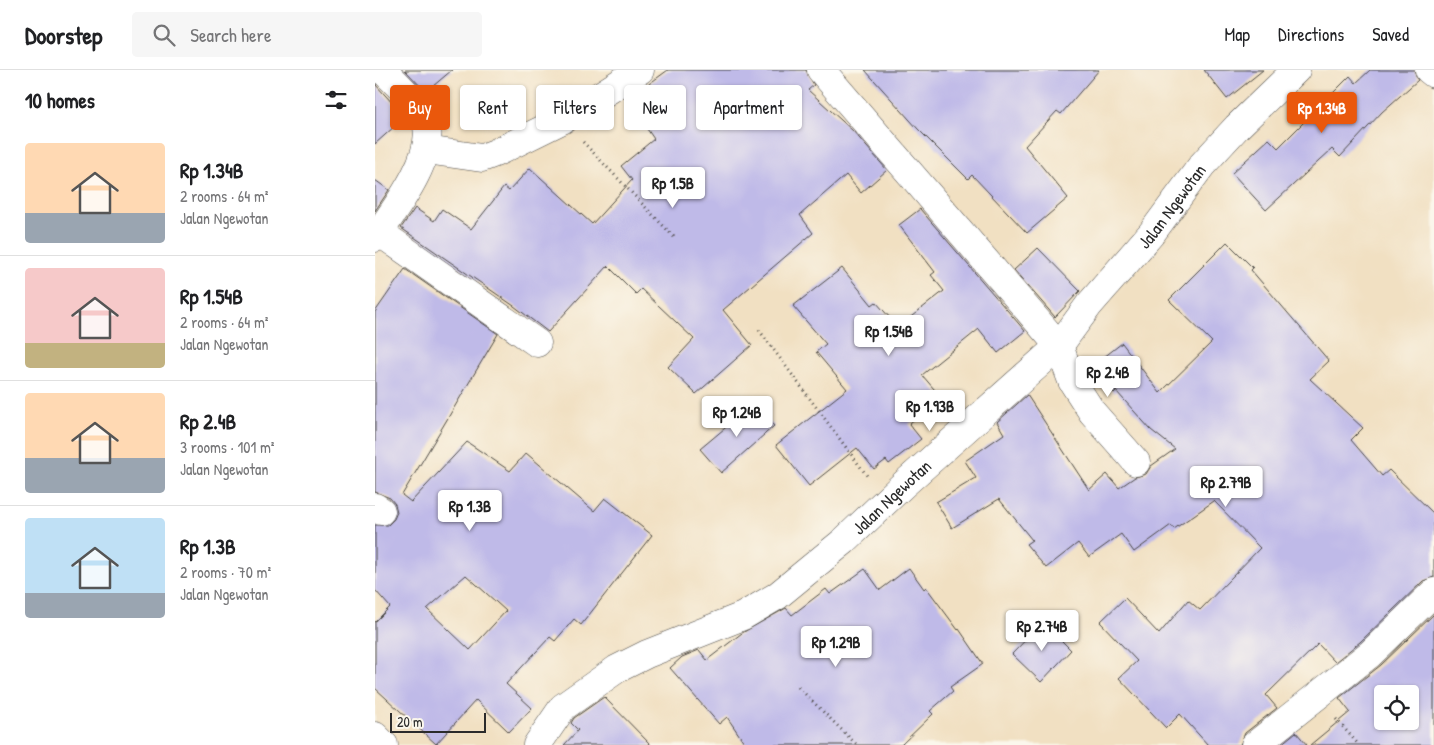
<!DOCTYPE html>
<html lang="en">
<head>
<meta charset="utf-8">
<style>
	body { margin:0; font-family:"Patrick Hand",sans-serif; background:#f6f6f6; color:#202124; height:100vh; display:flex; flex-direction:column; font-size:19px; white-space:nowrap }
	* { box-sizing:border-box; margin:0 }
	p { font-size:16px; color:#757577 }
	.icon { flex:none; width:28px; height:28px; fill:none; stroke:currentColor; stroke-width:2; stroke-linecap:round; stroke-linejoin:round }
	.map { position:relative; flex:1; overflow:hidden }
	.sheet { display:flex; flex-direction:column; background:#fff; width:375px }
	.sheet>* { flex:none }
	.hud { position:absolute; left:15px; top:15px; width:475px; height:45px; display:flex; gap:10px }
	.tools { position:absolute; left:999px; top:615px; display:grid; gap:10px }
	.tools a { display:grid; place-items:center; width:45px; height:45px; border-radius:5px; background:#fff; box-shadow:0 1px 4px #0004; font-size:25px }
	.scale { position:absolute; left:15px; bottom:12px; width:96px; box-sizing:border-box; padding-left:5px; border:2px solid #2b2b2b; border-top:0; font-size:14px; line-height:18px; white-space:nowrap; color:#2b2b2b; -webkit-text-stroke:4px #fbf7ec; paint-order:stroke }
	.price { position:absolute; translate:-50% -42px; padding:0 11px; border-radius:5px; background:#fff; color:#222; font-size:16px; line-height:32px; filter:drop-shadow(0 1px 2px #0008) }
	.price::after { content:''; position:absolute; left:50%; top:30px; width:15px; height:11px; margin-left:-8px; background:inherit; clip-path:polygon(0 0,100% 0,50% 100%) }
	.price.on { background:#ea580c; color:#fff }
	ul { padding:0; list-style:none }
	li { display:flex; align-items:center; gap:15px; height:125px; padding:0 25px }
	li+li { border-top:1px solid #e0e0e0 }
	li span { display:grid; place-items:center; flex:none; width:140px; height:100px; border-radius:5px; color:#555 }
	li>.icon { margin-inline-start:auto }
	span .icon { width:60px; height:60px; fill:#fffc; stroke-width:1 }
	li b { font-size:21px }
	h2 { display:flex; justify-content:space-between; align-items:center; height:60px; padding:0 25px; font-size:21px }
	.chip { padding:0 18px; border-radius:5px; background:#fff; box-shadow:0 1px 4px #0004; font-size:18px; line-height:45px }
	.chip.on { background:#ea580c; color:#fff }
	header { display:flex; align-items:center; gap:30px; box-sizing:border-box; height:70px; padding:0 25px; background:#fff; border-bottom:1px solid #e0e0e0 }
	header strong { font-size:24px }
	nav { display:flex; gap:28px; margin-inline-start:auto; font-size:18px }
	.search { width:350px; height:45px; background:#f6f6f6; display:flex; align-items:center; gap:12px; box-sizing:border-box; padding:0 18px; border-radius:5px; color:#757577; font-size:19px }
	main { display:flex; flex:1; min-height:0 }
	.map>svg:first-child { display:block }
	.building { fill:#bfbae8; fill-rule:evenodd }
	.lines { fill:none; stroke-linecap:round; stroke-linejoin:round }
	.minor-casing { stroke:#494642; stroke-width:29 }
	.path { stroke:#494642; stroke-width:3; stroke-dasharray:1 4; stroke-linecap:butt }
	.minor { stroke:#fff; stroke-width:28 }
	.labels { text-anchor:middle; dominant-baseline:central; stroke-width:4; stroke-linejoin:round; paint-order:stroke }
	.street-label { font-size:18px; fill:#2b2b2b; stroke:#fbf7ec }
</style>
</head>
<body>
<header>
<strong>Doorstep</strong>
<div class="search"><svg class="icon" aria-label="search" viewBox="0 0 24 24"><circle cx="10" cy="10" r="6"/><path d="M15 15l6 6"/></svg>Search here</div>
<nav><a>Map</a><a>Directions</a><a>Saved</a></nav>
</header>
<main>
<section class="sheet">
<h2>10 homes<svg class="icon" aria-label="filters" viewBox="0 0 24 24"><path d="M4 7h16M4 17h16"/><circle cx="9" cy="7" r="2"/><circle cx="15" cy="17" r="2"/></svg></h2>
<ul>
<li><span style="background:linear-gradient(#ffd9b3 70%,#9aa5b1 0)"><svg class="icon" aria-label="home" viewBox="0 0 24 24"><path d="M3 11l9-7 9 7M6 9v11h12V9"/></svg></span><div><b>Rp 1.34B</b><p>2 rooms · 64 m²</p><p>Jalan Ngewotan</p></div></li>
<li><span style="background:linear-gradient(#f6c9c9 75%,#c2b280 0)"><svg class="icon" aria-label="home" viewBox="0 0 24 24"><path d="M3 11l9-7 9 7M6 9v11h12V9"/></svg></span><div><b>Rp 1.54B</b><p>2 rooms · 64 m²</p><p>Jalan Ngewotan</p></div></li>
<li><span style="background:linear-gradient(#ffd9b3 65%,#9aa5b1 0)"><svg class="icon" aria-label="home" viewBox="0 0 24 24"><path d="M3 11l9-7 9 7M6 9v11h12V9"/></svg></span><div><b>Rp 2.4B</b><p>3 rooms · 101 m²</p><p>Jalan Ngewotan</p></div></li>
<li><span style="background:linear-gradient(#bfe0f5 75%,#9aa5b1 0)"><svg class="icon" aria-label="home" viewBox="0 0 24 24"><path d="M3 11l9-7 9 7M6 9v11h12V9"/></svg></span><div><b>Rp 1.3B</b><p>2 rooms · 70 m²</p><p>Jalan Ngewotan</p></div></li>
</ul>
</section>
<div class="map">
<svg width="1059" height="675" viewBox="0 0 1059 675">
	<rect width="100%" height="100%" fill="#fbf7ec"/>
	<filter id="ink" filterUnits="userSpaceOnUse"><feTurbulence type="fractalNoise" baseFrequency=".02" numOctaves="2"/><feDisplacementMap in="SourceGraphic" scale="10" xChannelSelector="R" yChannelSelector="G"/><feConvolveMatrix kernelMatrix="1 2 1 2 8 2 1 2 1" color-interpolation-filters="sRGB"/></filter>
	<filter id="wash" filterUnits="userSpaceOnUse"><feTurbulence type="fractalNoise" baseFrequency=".0096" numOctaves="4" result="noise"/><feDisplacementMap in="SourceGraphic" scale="20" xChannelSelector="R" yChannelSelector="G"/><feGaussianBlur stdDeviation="1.12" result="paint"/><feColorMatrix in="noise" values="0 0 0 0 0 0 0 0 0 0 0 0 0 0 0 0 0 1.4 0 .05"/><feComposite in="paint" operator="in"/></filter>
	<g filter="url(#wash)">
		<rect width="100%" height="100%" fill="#f1e0c2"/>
		<g id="blocks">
			<g class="building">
				<polygon points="30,0 77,0 51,22"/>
				<polygon points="293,0 431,0 439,15 433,20 478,61 512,100 486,123 471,105 425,145 438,163 348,240 377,275 321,324 293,297 319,269 266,219 261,224 233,196 173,262 139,236 26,158 40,138 59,151 67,139 96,159 129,117 134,121 155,98 217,154 257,110 246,96 279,69 252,30"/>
				<polygon points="490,0 724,0 686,44 682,41 650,76 693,128 652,163 597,105 593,109 543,59"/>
				<polygon points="829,0 888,0 852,29"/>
				<polygon points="995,0 1039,0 1043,10 1007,42 965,87 957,79 891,140 857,103 894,69 903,78 975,6 981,13"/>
				<polygon points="0,14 30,47 0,74"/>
				<polygon points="0,110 14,120 0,141"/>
				<polygon points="545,139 650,261 623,283 604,259 547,305 565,326 534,354 546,369 514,394 511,390 499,399 482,378 434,416 401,375 472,319 441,282 451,274 418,236 467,198 497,235 501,232 523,257 569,221 556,205 560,202 524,155"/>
				<polygon points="852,172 878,198 876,200 954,291 935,309 988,358 976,370 1007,406 1014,400 1059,444 1059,507 1048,511 985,572 960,592 943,574 891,625 902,638 870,663 865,675 833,675 805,644 791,658 744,608 762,591 725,552 750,528 784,564 813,530 825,540 885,478 839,431 799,459 796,455 759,482 746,464 714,487 703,473 671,498 651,474 657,470 624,429 577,458 561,432 601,408 590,391 629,364 622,352 652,325 714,420 732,404 744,418 760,407 771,404 776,396 800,379 776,360 741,321 739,323 719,295 747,273 785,323 837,272 794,230"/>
				<polygon points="663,178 705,221 680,247 639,200"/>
				<path d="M30 199 123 264 27 425 36 432 92 372 135 401 151 383 219 441 230 428 277 465 206 555 199 549 180 571 175 567 131 614 157 638 134 662 101 630 61 674 0 618V552L15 537 0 520V455H13L19 449 22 442 20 434 15 428 0 422V242ZM91 505 131 541 95 580 52 539Z"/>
				<polygon points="380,333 399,356 346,403 325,379"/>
				<polygon points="534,498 549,519 551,517 583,560 584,559 608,594 575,617 578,621 555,641 558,644 526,675 371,675 352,647 344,654 295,598 307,587 324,580 332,590 367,563 411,538 417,545 451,519 455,524 490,499 505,520"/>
				<path d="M1059 544V675H935L975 642 964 628 1006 595ZM1008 624H1035V651H1008Z"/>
				<polygon points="668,552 696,580 666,612 637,584"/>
				<polygon points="229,627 276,675 189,675 203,660 196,653 199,648"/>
				<polygon points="921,662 932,675 905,675"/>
			</g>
		</g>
	</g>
	<g filter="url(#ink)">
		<use href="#blocks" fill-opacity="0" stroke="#494642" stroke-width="1"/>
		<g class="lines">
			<defs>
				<g id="minor">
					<polyline points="446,0 684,276 697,311 717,342 761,392"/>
					<polyline points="1054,0 1059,4"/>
					<polyline points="51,80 107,88 120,83 187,50 265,0"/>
					<polyline points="4,162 162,273"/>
					<path d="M0 168C18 142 64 83 50 50 41 31 22 14 8 0"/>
					<polyline points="0,437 6,441"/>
					<polyline points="0,666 9,675"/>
					<path id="s1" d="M162 675 188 637 242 599 272 584 368 546 402 526 469 471 528 415 684 276 714 235 776 164 827 95 862 57 921 0"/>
					<polyline points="880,675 995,584 1059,522"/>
				</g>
			</defs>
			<use href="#minor" class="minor-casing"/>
			<g class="path">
				<polyline points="208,72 299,167"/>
				<polyline points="384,260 493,407"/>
				<polyline points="423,617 482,675"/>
				<polyline points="961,649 984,675"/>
			</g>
			<use href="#minor" class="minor"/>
		</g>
	</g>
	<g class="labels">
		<g class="street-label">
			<text stroke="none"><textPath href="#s1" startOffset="845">Jalan Ngewotan</textPath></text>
			<text stroke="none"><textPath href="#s1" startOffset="440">Jalan Ngewotan</textPath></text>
		</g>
	</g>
</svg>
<div class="tools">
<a><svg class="icon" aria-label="locate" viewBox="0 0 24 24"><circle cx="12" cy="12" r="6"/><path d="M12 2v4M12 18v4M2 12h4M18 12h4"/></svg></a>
</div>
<div class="scale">20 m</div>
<b class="price on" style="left:947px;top:64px">Rp 1.34B</b>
<b class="price" style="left:298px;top:139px">Rp 1.5B</b>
<b class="price" style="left:514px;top:287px">Rp 1.54B</b>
<b class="price" style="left:733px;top:328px">Rp 2.4B</b>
<b class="price" style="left:555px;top:362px">Rp 1.93B</b>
<b class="price" style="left:362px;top:368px">Rp 1.24B</b>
<b class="price" style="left:851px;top:438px">Rp 2.79B</b>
<b class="price" style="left:95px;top:462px">Rp 1.3B</b>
<b class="price" style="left:667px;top:582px">Rp 2.74B</b>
<b class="price" style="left:461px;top:598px">Rp 1.29B</b>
<div class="hud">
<a class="chip on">Buy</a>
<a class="chip">Rent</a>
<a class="chip">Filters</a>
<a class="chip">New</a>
<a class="chip">Apartment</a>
</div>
</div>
</main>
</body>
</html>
